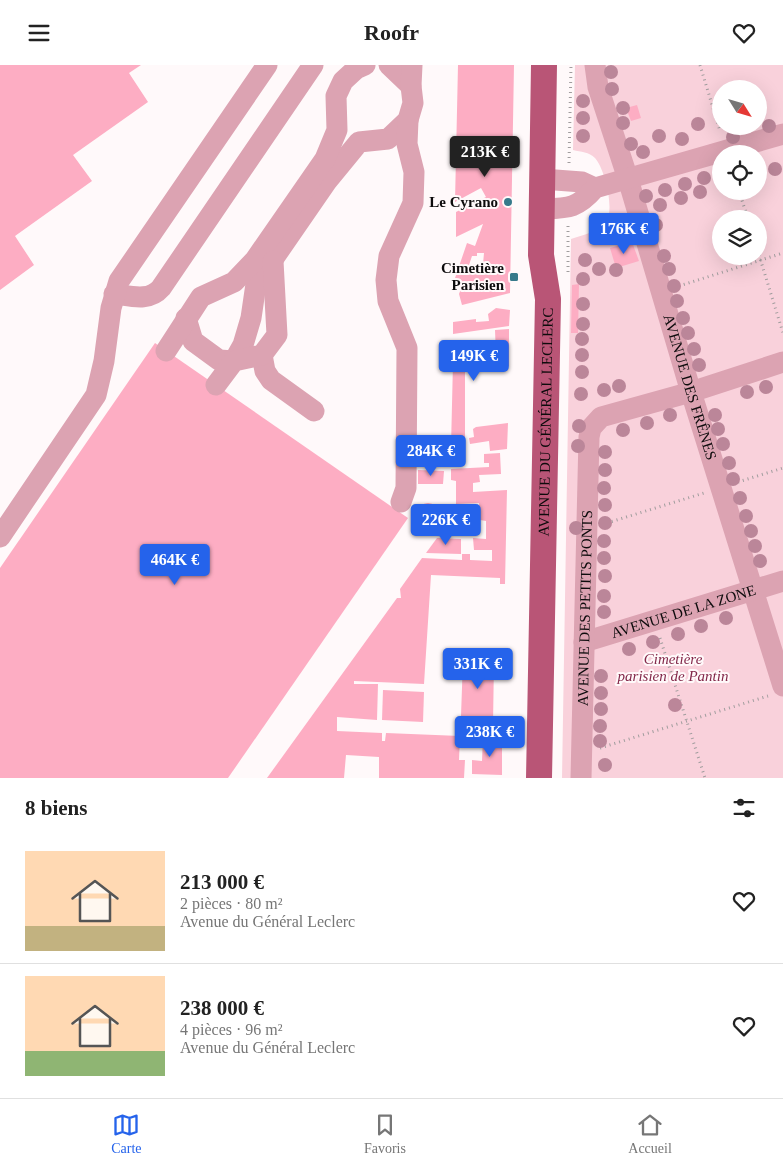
<!DOCTYPE html>
<html lang="fr">
<head>
<meta charset="utf-8">
<style>
	body { margin:0; font-family:"Times New Roman",serif; background:#f6f6f6; color:#222; height:100vh; display:flex; flex-direction:column; font-size:19px; white-space:nowrap }
	* { box-sizing:border-box; margin:0 }
	p { font-size:16px; color:#767676 }
	.icon { flex:none; width:28px; height:28px; fill:none; stroke:currentColor; stroke-width:2; stroke-linecap:round; stroke-linejoin:round }
	.map { position:relative; height:713px; overflow:hidden }
	.sheet { display:flex; flex-direction:column; background:#fff; flex:1 }
	.sheet>* { flex:none }
	.needle { width:32px; rotate:127deg }
	.fabs { position:absolute; left:712px; top:15px; display:grid; gap:10px }
	.fabs a { display:grid; place-items:center; width:55px; height:55px; border-radius:50%; background:#fff; box-shadow:0 5px 20px #0002; font-size:25px }
	.price { position:absolute; translate:-50% -42px; padding:0 11px; border-radius:5px; background:#2563eb; color:#fff; font-size:16px; line-height:32px; filter:drop-shadow(0 1px 2px #0008) }
	.price::after { content:''; position:absolute; left:50%; top:30px; width:15px; height:11px; margin-left:-8px; background:inherit; clip-path:polygon(0 0,100% 0,50% 100%) }
	.price.on { background:#222; color:#fff }
	ul { padding:0; list-style:none }
	li { display:flex; align-items:center; gap:15px; height:125px; padding:0 25px }
	li+li { border-top:1px solid #e0e0e0 }
	li span { display:grid; place-items:center; flex:none; width:140px; height:100px; border-radius:0px; color:#555 }
	li>.icon { margin-inline-start:auto }
	span .icon { width:60px; height:60px; fill:#fffc; stroke-width:1 }
	li b { font-size:21px }
	h2 { display:flex; justify-content:space-between; align-items:center; height:60px; padding:0 25px; font-size:21px }
	header { display:flex; justify-content:space-between; align-items:center; height:65px; padding:0 25px; background:#fff; font-size:22px; font-weight:800 }
	.tabs { display:flex; justify-content:space-around; align-items:center; height:70px; border-top:1px solid #e0e0e0; background:#fff; font-size:14px; color:#767676 }
	.tabs a { display:grid; justify-items:center; gap:2px }
	.tabs .on { color:#2563eb }
	.map>svg:first-child { display:block }
	.green { fill:#f9d1db; fill-rule:evenodd }
	.building { fill:#fdadc3; fill-rule:evenodd }
	.lines { fill:none; stroke-linecap:round; stroke-linejoin:round }
	.path { stroke:#a19d9e; stroke-width:3; stroke-dasharray:1 4; stroke-linecap:butt }
	.minor { stroke:#dca3b2; stroke-width:21 }
	.major { stroke:#b95576; stroke-width:26 }
	.tree { fill:#bb8699 }
	.poi-dot { fill:#377a8b; stroke:#fff9fa; stroke-width:2 }
	.labels { text-anchor:middle; dominant-baseline:central; stroke-width:4; stroke-linejoin:round; paint-order:stroke }
	.poi-label { font-size:15px; font-weight:bold; fill:#0d0b0c; stroke:#fff9fa; text-anchor:end }
	.street-label { font-size:15px; fill:#0d0b0c; stroke:#fff9fa }
	.park-label { font-size:15px; font-style:italic; fill:#83284a; stroke:#fff9fa }
</style>
</head>
<body>
<header><svg class="icon" aria-label="menu" viewBox="0 0 24 24"><path d="M4 6h16M4 12h16M4 18h16"/></svg>Roofr<svg class="icon" aria-label="heart" viewBox="0 0 24 24"><path d="M12 20l-8-8c-3-5 5-10 8-4 3-6 11-1 8 4z"/></svg></header>
<div class="map">
<svg width="783" height="713" viewBox="0 0 783 713">
	<rect width="100%" height="100%" fill="#fff9fa"/>
	<path class="green" d="M575 0H783V713H562L571 174C583 170 598 167 606 157 615 145 605 104 595 93 589 87 581 87 573 85ZM721 24H759V61H721ZM721 89H759V126H721ZM721 154H759V191H721Z"/>
	<g class="building">
		<polygon points="0,0 141,0 129,8 148,37 73,90 92,116 15,171 34,200 0,225"/>
		<path d="M458 0H514L510 228 462 240 459 229 463 218 454 216 467 178 475 181 483 159 456 172V147L486 132 481 123 455 137ZM477 188H484L483 199 469 200 472 191H477Z"/>
		<polygon points="637,40 641,53 631,56 626,43"/>
		<polygon points="632,177 639,196 616,203 610,183"/>
		<polygon points="579,219 578,268 571,268 572,220"/>
		<polygon points="496,243 510,245 509,261 453,269 453,257 476,254 476,257 489,256 488,249"/>
		<polygon points="509,264 509,301 465,307 465,380 451,382 453,297 496,290 495,265"/>
		<polygon points="155,278 408,453 228,713 0,713 0,503"/>
		<polygon points="508,358 507,384 490,386 489,376 470,379 469,373 474,372 473,364 476,362"/>
		<polygon points="500,388 501,409 479,410 480,417 473,418 473,427 507,425 505,519 500,519 500,513 431,510 424,619 354,616 354,619 378,619 377,655 337,652 337,666 382,668 382,676 385,676 386,668 460,671 459,695 465,695 464,713 379,713 379,692 346,690 344,713 267,713 397,533 401,533 400,524 422,493 462,495 462,489 470,489 470,495 492,496 492,485 474,485 473,473 486,474 486,456 480,455 479,438 456,439 456,416 451,415 451,404 489,402 489,398 484,398 484,389"/>
		<polygon points="418,405 444,406 443,419 418,419"/>
		<circle cx="428" cy="448" r="10"/>
		<polygon points="437,473 461,474 461,489 426,488"/>
		<polygon points="463,594 494,596 493,659 478,658 478,652 461,651"/>
		<polygon points="383,625 424,627 423,657 382,655"/>
		<polygon points="483,671 502,672 502,710 472,709 472,695 482,696"/>
	</g>
	<g class="lines">
		<g class="path">
			<polyline points="700,0 720,66"/>
			<polyline points="569,98 571,0"/>
			<polyline points="739,126 748,154"/>
			<polyline points="568,161 568,210"/>
			<polyline points="759,190 783,268"/>
			<polyline points="679,221 783,188"/>
			<polyline points="738,417 783,403"/>
			<polyline points="607,458 704,428"/>
			<polyline points="660,573 705,713"/>
			<polyline points="600,683 768,631"/>
		</g>
		<g class="minor">
			<polyline points="389,0 411,21"/>
			<path id="s1" d="M595 0 598 22 628 114 691 327 783 621"/>
			<polyline points="542,114 582,117 595,123"/>
			<path d="M541 144C568 143 577 144 595 123L783 69"/>
			<path d="M114 229C131 231 149 237 161 223L313 0"/>
			<polyline points="186,253 193,276 219,295 234,296 243,280 251,253 256,219 327,116 359,77 388,74 408,55 413,38 411,21 412,0"/>
			<polyline points="166,286 201,232 234,217 255,195 325,94 337,65 336,31 343,16 356,4 365,0"/>
			<polyline points="262,290 265,306 271,315 314,346"/>
			<polyline points="216,320 234,296 262,290 277,270 273,196"/>
			<polyline points="401,437 406,423 407,283 388,236 386,215 389,191 413,138 414,107 407,79 408,55"/>
			<polyline points="0,472 96,330 104,296 111,243 119,216 267,0"/>
			<path id="s2" d="M584 577 783 516"/>
			<path id="s3" d="M581 713 589 372 591 363 601 352 691 327 783 297"/>
		</g>
		<path class="major" id="s4" d="M539 713 548 234 541 190 544 0"/>
	</g>
	<g class="tree">
		<circle cx="611" cy="7" r="7"/>
		<circle cx="612" cy="24" r="7"/>
		<circle cx="583" cy="36" r="7"/>
		<circle cx="623" cy="43" r="7"/>
		<circle cx="583" cy="53" r="7"/>
		<circle cx="623" cy="58" r="7"/>
		<circle cx="698" cy="59" r="7"/>
		<circle cx="769" cy="61" r="7"/>
		<circle cx="583" cy="71" r="7"/>
		<circle cx="659" cy="71" r="7"/>
		<circle cx="733" cy="72" r="7"/>
		<circle cx="682" cy="74" r="7"/>
		<circle cx="631" cy="79" r="7"/>
		<circle cx="643" cy="87" r="7"/>
		<circle cx="775" cy="104" r="7"/>
		<circle cx="704" cy="113" r="7"/>
		<circle cx="685" cy="119" r="7"/>
		<circle cx="665" cy="125" r="7"/>
		<circle cx="700" cy="127" r="7"/>
		<circle cx="646" cy="131" r="7"/>
		<circle cx="681" cy="133" r="7"/>
		<circle cx="660" cy="140" r="7"/>
		<circle cx="656" cy="160" r="7"/>
		<circle cx="664" cy="191" r="7"/>
		<circle cx="585" cy="195" r="7"/>
		<circle cx="599" cy="204" r="7"/>
		<circle cx="669" cy="204" r="7"/>
		<circle cx="616" cy="205" r="7"/>
		<circle cx="583" cy="214" r="7"/>
		<circle cx="674" cy="221" r="7"/>
		<circle cx="677" cy="236" r="7"/>
		<circle cx="583" cy="239" r="7"/>
		<circle cx="683" cy="253" r="7"/>
		<circle cx="583" cy="259" r="7"/>
		<circle cx="688" cy="268" r="7"/>
		<circle cx="582" cy="274" r="7"/>
		<circle cx="694" cy="284" r="7"/>
		<circle cx="582" cy="290" r="7"/>
		<circle cx="699" cy="300" r="7"/>
		<circle cx="582" cy="307" r="7"/>
		<circle cx="619" cy="321" r="7"/>
		<circle cx="766" cy="322" r="7"/>
		<circle cx="604" cy="325" r="7"/>
		<circle cx="747" cy="327" r="7"/>
		<circle cx="581" cy="329" r="7"/>
		<circle cx="670" cy="350" r="7"/>
		<circle cx="715" cy="350" r="7"/>
		<circle cx="647" cy="358" r="7"/>
		<circle cx="579" cy="361" r="7"/>
		<circle cx="718" cy="364" r="7"/>
		<circle cx="623" cy="365" r="7"/>
		<circle cx="723" cy="379" r="7"/>
		<circle cx="578" cy="381" r="7"/>
		<circle cx="605" cy="387" r="7"/>
		<circle cx="729" cy="398" r="7"/>
		<circle cx="605" cy="405" r="7"/>
		<circle cx="733" cy="414" r="7"/>
		<circle cx="604" cy="423" r="7"/>
		<circle cx="740" cy="433" r="7"/>
		<circle cx="605" cy="440" r="7"/>
		<circle cx="746" cy="451" r="7"/>
		<circle cx="605" cy="458" r="7"/>
		<circle cx="576" cy="463" r="7"/>
		<circle cx="751" cy="466" r="7"/>
		<circle cx="604" cy="476" r="7"/>
		<circle cx="755" cy="481" r="7"/>
		<circle cx="604" cy="493" r="7"/>
		<circle cx="760" cy="496" r="7"/>
		<circle cx="605" cy="511" r="7"/>
		<circle cx="604" cy="531" r="7"/>
		<circle cx="604" cy="547" r="7"/>
		<circle cx="726" cy="553" r="7"/>
		<circle cx="701" cy="561" r="7"/>
		<circle cx="678" cy="569" r="7"/>
		<circle cx="653" cy="577" r="7"/>
		<circle cx="629" cy="584" r="7"/>
		<circle cx="601" cy="611" r="7"/>
		<circle cx="601" cy="628" r="7"/>
		<circle cx="675" cy="640" r="7"/>
		<circle cx="601" cy="644" r="7"/>
		<circle cx="600" cy="661" r="7"/>
		<circle cx="600" cy="676" r="7"/>
		<circle cx="605" cy="700" r="7"/>
	</g>
	<g class="poi-dot">
		<circle cx="508" cy="137" r="5"/>
		<rect x="509" y="207" width="10" height="10" rx="2.5"/>
	</g>
	<g class="labels">
		<g class="poi-label">
			<text x="498" y="137">Le Cyrano</text>
			<text x="504" y="203">Cimetière<tspan x="504" dy="17">Parisien</tspan></text>
		</g>
		<g class="street-label">
			<text stroke="none"><textPath href="#s1" startOffset="336">AVENUE DES FRÊNES</textPath></text>
			<text stroke="none"><textPath href="#s4" startOffset="356">AVENUE DU GÉNÉRAL LECLERC</textPath></text>
			<text stroke="none"><textPath href="#s3" startOffset="170">AVENUE DES PETITS PONTS</textPath></text>
			<text stroke="none"><textPath href="#s2" startOffset="104">AVENUE DE LA ZONE</textPath></text>
		</g>
		<g class="park-label">
			<text x="673" y="594">Cimetière<tspan x="673" dy="17">parisien de Pantin</tspan></text>
		</g>
	</g>
</svg>
<div class="fabs">
<a><svg class="needle" viewBox="-14 -14 28 28"><path d="M0-13l5 13h-10z" fill="#e53935"/><path d="M0 13l5-13h-10z" fill="#767676"/></svg></a>
<a><svg class="icon" aria-label="locate" viewBox="0 0 24 24"><circle cx="12" cy="12" r="6"/><path d="M12 2v4M12 18v4M2 12h4M18 12h4"/></svg></a>
<a><svg class="icon" aria-label="layers" viewBox="0 0 24 24"><path d="M12 4l9 5-9 5-9-5zM3 14l9 5 9-5"/></svg></a>
</div>
<b class="price on" style="left:485px;top:113px">213K €</b>
<b class="price" style="left:624px;top:190px">176K €</b>
<b class="price" style="left:474px;top:317px">149K €</b>
<b class="price" style="left:431px;top:412px">284K €</b>
<b class="price" style="left:446px;top:481px">226K €</b>
<b class="price" style="left:175px;top:521px">464K €</b>
<b class="price" style="left:478px;top:625px">331K €</b>
<b class="price" style="left:490px;top:693px">238K €</b>
</div>
<section class="sheet">
<h2>8 biens<svg class="icon" aria-label="filters" viewBox="0 0 24 24"><path d="M4 7h16M4 17h16"/><circle cx="9" cy="7" r="2"/><circle cx="15" cy="17" r="2"/></svg></h2>
<ul>
<li><span style="background:linear-gradient(#ffd9b3 75%,#c2b280 0)"><svg class="icon" aria-label="home" viewBox="0 0 24 24"><path d="M3 11l9-7 9 7M6 9v11h12V9"/></svg></span><div><b>213 000 €</b><p>2 pièces · 80 m²</p><p>Avenue du Général Leclerc</p></div><svg class="icon" aria-label="heart" viewBox="0 0 24 24"><path d="M12 20l-8-8c-3-5 5-10 8-4 3-6 11-1 8 4z"/></svg></li>
<li><span style="background:linear-gradient(#ffd9b3 75%,#8fb573 0)"><svg class="icon" aria-label="home" viewBox="0 0 24 24"><path d="M3 11l9-7 9 7M6 9v11h12V9"/></svg></span><div><b>238 000 €</b><p>4 pièces · 96 m²</p><p>Avenue du Général Leclerc</p></div><svg class="icon" aria-label="heart" viewBox="0 0 24 24"><path d="M12 20l-8-8c-3-5 5-10 8-4 3-6 11-1 8 4z"/></svg></li>
</ul>
</section>
<nav class="tabs">
<a class="on"><svg class="icon" aria-label="map" viewBox="0 0 24 24"><path d="M3 6l6-2 6 2 6-2v14l-6 2-6-2-6 2zM9 4v14M15 6v14"/></svg>Carte</a>
<a><svg class="icon" aria-label="saved" viewBox="0 0 24 24"><path d="M7 4h10v16l-5-4-5 4z"/></svg>Favoris</a>
<a><svg class="icon" aria-label="home" viewBox="0 0 24 24"><path d="M3 11l9-7 9 7M6 9v11h12V9"/></svg>Accueil</a>
</nav>
</body>
</html>
